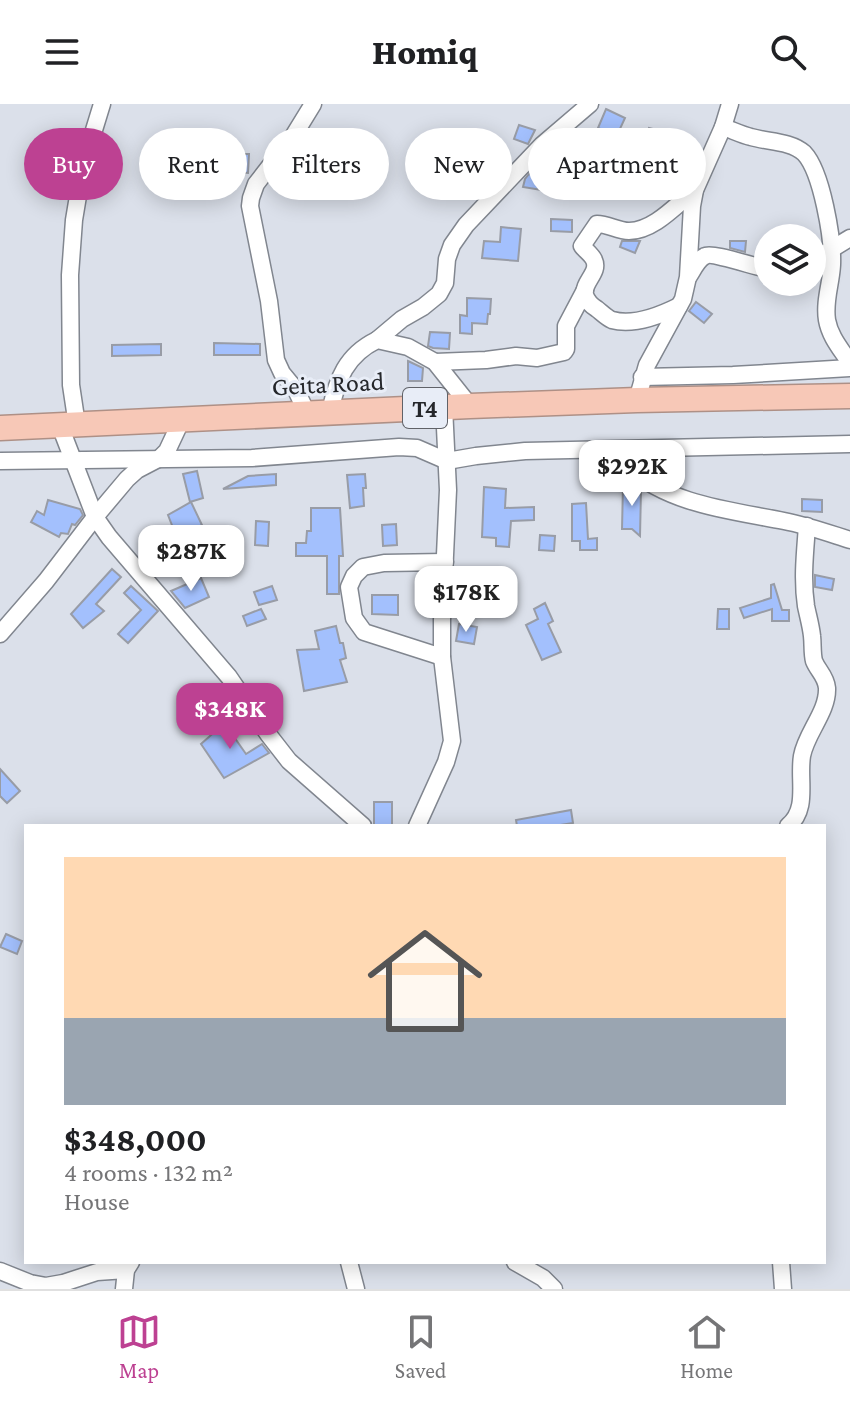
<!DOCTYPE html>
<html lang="en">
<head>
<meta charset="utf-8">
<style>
	body { margin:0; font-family:"Crimson Pro",serif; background:#f6f6f6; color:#202124; height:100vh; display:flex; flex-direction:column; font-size:30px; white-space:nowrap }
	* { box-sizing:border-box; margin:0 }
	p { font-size:26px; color:#757577 }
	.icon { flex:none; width:44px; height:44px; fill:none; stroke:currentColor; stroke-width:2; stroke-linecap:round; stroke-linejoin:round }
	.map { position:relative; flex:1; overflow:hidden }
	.sheet { position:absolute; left:24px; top:720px; width:802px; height:440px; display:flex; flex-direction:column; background:#fff; border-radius:0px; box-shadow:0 4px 20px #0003 }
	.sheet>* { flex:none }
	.top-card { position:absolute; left:24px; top:24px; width:802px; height:72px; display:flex; gap:16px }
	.fabs { position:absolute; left:754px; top:120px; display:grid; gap:16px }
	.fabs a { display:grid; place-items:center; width:72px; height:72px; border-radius:50%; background:#fff; box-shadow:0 4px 20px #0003; font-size:40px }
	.price { position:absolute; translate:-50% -68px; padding:0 18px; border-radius:16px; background:#fff; color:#222; font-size:26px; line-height:52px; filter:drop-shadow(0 2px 4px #0008) }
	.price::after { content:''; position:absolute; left:50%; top:48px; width:24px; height:18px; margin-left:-12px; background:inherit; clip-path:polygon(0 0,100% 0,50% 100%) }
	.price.selected { background:#bd4192; color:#fff }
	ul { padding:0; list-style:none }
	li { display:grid; align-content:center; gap:16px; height:424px; padding:0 40px }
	li span { display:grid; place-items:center; height:248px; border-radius:0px; color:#555 }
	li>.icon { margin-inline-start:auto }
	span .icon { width:144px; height:144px; fill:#fffc; stroke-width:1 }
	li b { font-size:34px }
	.chip { padding:0 28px; border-radius:36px; background:#fff; box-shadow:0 4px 20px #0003; font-size:28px; line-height:72px }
	.chip.selected { background:#bd4192; color:#fff }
	header { display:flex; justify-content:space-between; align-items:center; height:104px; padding:0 40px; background:#fff; font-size:36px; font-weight:800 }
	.tabs { display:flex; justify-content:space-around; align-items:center; height:112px; border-top:2px solid #e0e0e0; background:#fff; font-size:22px; color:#757577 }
	.tabs a { display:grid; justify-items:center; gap:4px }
	.tabs .selected { color:#bd4192 }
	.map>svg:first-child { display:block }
	.building { fill:#a3c0fd; stroke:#989ca6; stroke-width:2 }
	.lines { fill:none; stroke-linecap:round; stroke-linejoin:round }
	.minor-casing { stroke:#81868f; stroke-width:19 }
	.highway-casing { stroke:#ae9086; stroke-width:27 }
	.minor { stroke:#fff; stroke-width:16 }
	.highway { stroke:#f7c8b7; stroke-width:24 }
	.labels { text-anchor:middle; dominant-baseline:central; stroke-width:6; stroke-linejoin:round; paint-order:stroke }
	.shield { fill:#e8edf7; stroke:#606268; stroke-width:2 }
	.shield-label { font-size:24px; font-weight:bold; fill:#25272b }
	.street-label { font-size:26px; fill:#25272b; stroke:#e8edf7 }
</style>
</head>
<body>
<header><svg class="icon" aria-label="menu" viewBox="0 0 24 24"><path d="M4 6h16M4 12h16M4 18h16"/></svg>Homiq<svg class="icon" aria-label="search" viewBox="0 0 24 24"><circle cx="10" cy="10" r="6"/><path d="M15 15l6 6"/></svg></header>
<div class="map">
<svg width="850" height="1185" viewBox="0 0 850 1185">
	<rect width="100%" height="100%" fill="#dbe0ea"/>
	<g class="building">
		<polygon points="606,5 625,14 613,40 599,33 603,26 598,24"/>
		<polygon points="519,21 535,26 528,40 514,35"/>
		<polygon points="649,24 672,30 663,63 678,68 669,94 634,82 644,53 642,52"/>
		<polygon points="238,50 249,50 248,69 237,68"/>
		<polygon points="529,70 550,74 548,87 523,83 525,75"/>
		<polygon points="551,115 572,116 572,128 551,127"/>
		<polygon points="501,123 521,125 518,157 482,154 484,137 500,138"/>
		<polygon points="622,137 640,137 635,149 620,143"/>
		<polygon points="730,137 746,137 745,148 730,144"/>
		<polygon points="467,194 491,195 490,210 488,210 487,220 472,219 472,230 460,229 460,211 467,212"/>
		<polygon points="696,198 712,210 704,219 689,207"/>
		<polygon points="430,228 450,229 449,245 433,244 428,242"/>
		<polygon points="214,239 260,240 260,251 214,251"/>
		<polygon points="161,240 161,251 112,252 112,241"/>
		<polygon points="408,257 423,264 422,277 408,277"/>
		<polygon points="197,367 203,394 190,398 183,370"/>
		<polygon points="276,370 276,381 223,385 248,372"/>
		<polygon points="365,370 366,384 363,384 364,402 350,404 347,371"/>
		<polygon points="623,381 632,381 641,386 640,432 632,425 622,425"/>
		<polygon points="484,383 506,385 505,404 534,403 534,416 511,417 509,443 496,442 496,434 482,433"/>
		<polygon points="802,395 822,396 822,408 802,407"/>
		<polygon points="48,396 80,405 83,411 75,421 72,420 68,430 61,429 59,433 31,418 37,407 44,411"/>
		<polygon points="191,398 202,421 177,434 168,411"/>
		<polygon points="586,399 588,435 597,434 597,446 580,446 580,437 572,437 572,400"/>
		<polygon points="311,404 340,404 343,452 339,452 339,490 327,490 327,452 296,452 296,439 306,439 307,427 311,427"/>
		<polygon points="256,417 269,418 268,442 255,441"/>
		<polygon points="396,420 397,441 383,442 382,421"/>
		<polygon points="540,431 555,432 554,447 539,446"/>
		<polygon points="112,465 121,473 96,500 104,507 83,524 71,510"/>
		<polygon points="815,471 834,475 832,486 815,483"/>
		<polygon points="201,474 209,493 185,504 171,487"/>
		<polygon points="774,480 782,506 789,506 789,517 772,517 772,505 744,514 740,504 771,494 771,481"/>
		<polygon points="131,482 158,507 128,539 118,530 141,506 124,489"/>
		<polygon points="272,482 277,496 259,501 254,488"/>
		<polygon points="372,491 398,491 398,511 372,510"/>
		<polygon points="545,499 553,517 548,520 561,548 542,556 526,521 538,515 534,505"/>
		<polygon points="261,505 266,515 247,522 243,512"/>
		<polygon points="718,505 729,505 729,525 717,525"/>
		<polygon points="459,520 477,523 474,540 456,537"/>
		<polygon points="336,522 340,539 343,539 346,554 340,556 347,578 304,587 297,546 319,545 315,527"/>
		<polygon points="227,617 236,626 232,630 246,650 262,640 269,649 224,674 201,640"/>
		<polygon points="0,665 20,687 7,699 0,692"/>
		<rect x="374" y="698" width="18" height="24"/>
		<polygon points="571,706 573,719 554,722 517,722 516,716"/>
		<polygon points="6,830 22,837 17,850 0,843"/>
	</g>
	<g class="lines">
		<defs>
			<g id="minor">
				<path d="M723 23C732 26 742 31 751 33 768 38 791 37 804 49 822 68 833 135 832 161 831 180 824 197 827 216 830 233 841 245 850 259"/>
				<polyline points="812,157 850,134"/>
				<path d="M689 172C693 166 698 155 705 152 712 148 755 163 768 165"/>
				<path d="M679 202C661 211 633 222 612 216 607 214 601 208 597 205 592 202 587 197 585 191 582 178 600 169 594 156 592 151 585 146 582 142L597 120C608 120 618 127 629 127 654 127 677 100 695 86"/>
				<polyline points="377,236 402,215 423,203 439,190 445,179 447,155 452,141 466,121 542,41 590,0"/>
				<polyline points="435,258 486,256 516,252 537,254 564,248 566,245 566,222 585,186"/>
				<polyline points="642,273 733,271 850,264"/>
				<polyline points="637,296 647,261 683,195 688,173 692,102 695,86 723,23 730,0"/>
				<path d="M330 308C337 275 346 251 377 236L408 243 435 258 470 302"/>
				<polyline points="307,309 296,286 282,269 276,256 269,197 250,102 251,94 256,80 294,31 313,0"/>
				<polyline points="77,321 71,281 70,171 74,116 83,62 102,0"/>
				<polyline points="60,322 95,413 109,433 229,573 268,630 289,657 363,722"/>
				<path d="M624 346 625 359 627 363C671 401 729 406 784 417 806 421 828 429 850 436"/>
				<polyline points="0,357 252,354 399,343 417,344 447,357 476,352 525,347 850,340"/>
				<polyline points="0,530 46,477 95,413 127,375 137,366 160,354 167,347 182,315"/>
				<polyline points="442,553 364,528 354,514 349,483 354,472 363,463 384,459 445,458"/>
				<polyline points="417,722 446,658 452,637 442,553 442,516 448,386 444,303"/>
				<path d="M788 722C809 705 798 676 802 652 806 629 828 608 827 584 826 572 818 567 814 557 812 549 813 540 812 532 811 522 808 512 806 502 802 475 805 449 807 422"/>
				<polyline points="349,1158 356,1185"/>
				<polyline points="515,1158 543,1174 554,1185"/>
				<polyline points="781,1158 783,1185"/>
				<polyline points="0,1167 30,1179 46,1182 63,1179 97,1168 126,1166"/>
				<polyline points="124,1185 126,1166 131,1158"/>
			</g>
			<polyline id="highway" points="0,324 470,302 637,296 850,292"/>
		</defs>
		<use href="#minor" class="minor-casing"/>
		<use href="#highway" class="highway-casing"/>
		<use href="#minor" class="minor"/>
		<use href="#highway" class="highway"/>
	</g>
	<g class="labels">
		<rect class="shield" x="403" y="284" width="44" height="40" rx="6"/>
		<g class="shield-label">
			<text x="425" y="304">T4</text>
		</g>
		<g class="street-label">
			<text transform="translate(328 280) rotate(-3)">Geita Road</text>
		</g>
	</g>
</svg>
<div class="fabs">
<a><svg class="icon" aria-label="layers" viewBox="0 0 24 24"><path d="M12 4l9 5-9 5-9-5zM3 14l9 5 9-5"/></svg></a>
</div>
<b class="price" style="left:632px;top:404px">$292K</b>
<b class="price" style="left:191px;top:489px">$287K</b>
<b class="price" style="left:466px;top:530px">$178K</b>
<b class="price selected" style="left:230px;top:647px">$348K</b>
<div class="top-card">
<a class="chip selected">Buy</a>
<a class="chip">Rent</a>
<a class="chip">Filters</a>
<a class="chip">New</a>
<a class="chip">Apartment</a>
</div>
<section class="sheet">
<ul>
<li><span style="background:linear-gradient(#ffd9b3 65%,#9aa5b1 0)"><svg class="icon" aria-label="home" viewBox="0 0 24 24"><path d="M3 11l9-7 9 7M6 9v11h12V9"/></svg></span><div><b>$348,000</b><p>4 rooms · 132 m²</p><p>House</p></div></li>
</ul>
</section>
</div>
<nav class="tabs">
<a class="selected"><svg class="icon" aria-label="map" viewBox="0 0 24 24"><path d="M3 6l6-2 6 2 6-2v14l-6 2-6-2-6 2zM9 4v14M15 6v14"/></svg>Map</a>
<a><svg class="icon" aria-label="saved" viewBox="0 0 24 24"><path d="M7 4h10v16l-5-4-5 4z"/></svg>Saved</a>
<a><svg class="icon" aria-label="home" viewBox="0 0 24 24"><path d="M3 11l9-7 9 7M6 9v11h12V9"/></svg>Home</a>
</nav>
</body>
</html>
